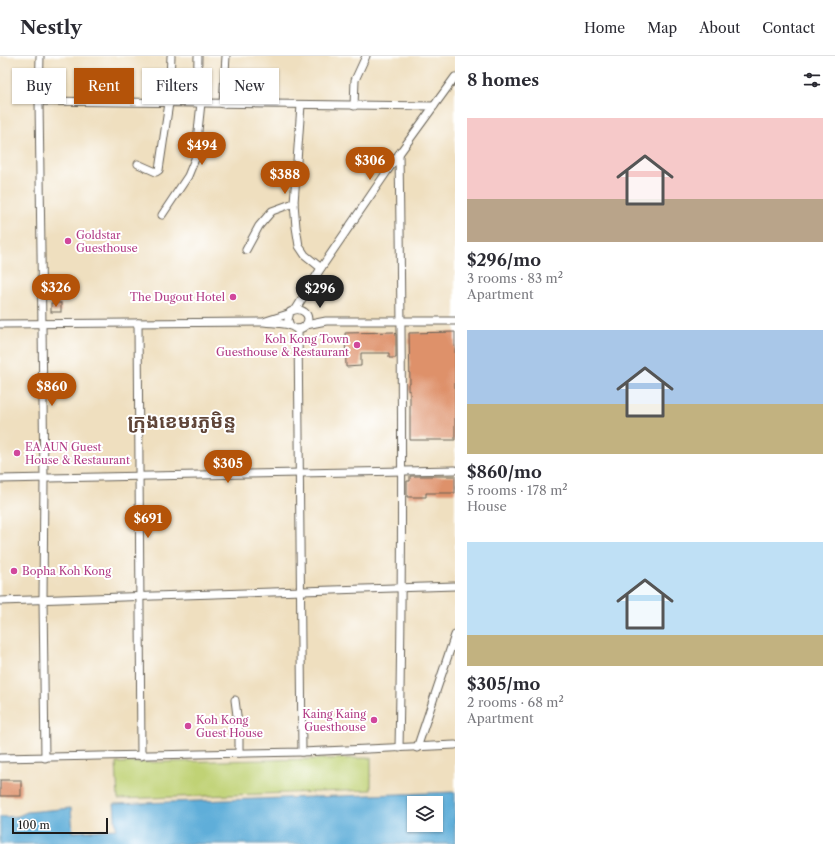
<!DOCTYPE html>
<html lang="en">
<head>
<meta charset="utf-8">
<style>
	body { margin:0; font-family:"Libre Caslon Text","Noto Sans Khmer",serif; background:#f2f2f3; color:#2b2b33; height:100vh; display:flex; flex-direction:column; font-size:15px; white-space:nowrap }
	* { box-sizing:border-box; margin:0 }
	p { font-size:13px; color:#7c7c81 }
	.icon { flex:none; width:22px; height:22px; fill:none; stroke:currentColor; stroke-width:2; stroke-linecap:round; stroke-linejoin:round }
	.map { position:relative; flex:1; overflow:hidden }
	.drawer { display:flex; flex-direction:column; background:#fff; width:380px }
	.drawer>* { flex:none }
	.banner { position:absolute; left:12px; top:12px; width:380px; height:36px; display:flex; gap:8px }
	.buttons { position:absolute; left:407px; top:740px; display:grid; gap:8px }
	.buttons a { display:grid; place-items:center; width:36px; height:36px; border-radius:0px; background:#fff; box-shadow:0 1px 3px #0004; font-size:20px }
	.scale { position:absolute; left:12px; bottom:10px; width:96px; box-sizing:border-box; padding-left:4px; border:2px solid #1c1c1c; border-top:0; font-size:11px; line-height:14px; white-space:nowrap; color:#1c1c1c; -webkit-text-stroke:3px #fff; paint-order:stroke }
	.price { position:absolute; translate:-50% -34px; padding:0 9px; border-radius:14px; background:#b45309; color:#fff; font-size:13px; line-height:26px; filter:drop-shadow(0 1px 2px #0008) }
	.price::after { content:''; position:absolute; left:50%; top:24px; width:12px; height:9px; margin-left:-6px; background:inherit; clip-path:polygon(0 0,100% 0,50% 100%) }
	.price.current { background:#222; color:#fff }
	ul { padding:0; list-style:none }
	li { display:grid; align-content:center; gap:8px; height:212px; padding:0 12px }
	li span { display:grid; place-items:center; height:124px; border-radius:0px; color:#555 }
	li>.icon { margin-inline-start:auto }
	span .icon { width:72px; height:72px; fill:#fffc; stroke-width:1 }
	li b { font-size:17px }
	h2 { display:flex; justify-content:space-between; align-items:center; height:48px; padding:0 12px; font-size:17px }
	.pill { padding:0 14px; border-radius:0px; background:#fff; box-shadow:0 1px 3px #0004; font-size:14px; line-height:36px }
	.pill.current { background:#b45309; color:#fff }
	header { display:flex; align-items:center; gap:24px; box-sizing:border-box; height:56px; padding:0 20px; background:#fff; border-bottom:1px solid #e1e1e2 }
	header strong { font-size:19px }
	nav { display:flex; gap:22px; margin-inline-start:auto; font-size:14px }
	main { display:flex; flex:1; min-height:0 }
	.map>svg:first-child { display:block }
	.green { fill:#c0d275; stroke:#6e7748 }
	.water { fill:#5faed9; stroke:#3e657a; fill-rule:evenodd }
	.building { fill:#de916b }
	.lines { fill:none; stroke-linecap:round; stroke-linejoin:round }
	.minor-casing { stroke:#666055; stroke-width:9 }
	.minor { stroke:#fff; stroke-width:7 }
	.hotel-dot { fill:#d1479c; stroke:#fff; stroke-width:1.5 }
	.labels { text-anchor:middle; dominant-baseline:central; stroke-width:4; stroke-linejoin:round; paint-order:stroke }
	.hotel-label { font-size:11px; fill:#b23c85; stroke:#fff; text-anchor:start }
	.town-label { font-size:19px; font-weight:bold; fill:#604538; stroke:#fff }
</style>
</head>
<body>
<header>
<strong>Nestly</strong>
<nav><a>Home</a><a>Map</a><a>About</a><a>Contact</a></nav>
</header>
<main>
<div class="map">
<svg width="455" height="788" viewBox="0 0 455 788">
	<rect width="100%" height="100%" fill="#fff"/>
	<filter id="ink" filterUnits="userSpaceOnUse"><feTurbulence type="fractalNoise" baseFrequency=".025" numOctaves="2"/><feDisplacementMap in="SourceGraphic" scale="8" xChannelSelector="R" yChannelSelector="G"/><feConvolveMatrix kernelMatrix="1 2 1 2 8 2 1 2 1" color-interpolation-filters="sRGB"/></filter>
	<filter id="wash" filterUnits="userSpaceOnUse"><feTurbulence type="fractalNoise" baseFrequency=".012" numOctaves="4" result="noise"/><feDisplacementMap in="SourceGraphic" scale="16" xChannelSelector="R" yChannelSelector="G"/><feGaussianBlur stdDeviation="0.9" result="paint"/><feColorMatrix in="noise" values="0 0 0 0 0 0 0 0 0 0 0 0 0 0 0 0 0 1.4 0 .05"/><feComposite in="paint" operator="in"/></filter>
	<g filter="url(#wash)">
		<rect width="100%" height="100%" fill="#efdfbf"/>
		<polygon class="green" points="371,702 371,734 118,743 116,707"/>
		<path class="water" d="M455 736V788H0V761L18 760 27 756 71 752 73 776 116 773 114 748ZM414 747H436V769H414Z"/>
		<g id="blocks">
			<g class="building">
				<rect x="51" y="247" width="10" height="9"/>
				<polygon points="394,276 396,278 396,302 389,302 389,297 361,297 361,310 346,311 345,277"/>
				<polygon points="455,276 455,384 410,384 410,334 408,335 408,328 410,328 409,277"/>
				<polygon points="410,420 455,420 455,437 426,437 426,441 407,441 407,425 410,425"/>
				<rect x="0" y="724" width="21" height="16"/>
			</g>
		</g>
	</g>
	<g filter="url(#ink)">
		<use href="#blocks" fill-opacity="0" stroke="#666055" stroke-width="1"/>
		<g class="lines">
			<defs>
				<g id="minor">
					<polyline points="40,0 39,45 44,422 43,543 45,702"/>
					<polyline points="39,45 434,50"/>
					<polyline points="197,47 198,0"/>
					<polyline points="223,48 226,0"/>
					<polyline points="301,49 294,147 296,171 299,190 305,199 321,212"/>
					<polyline points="354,50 355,24 366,0"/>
					<path d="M399 98C402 296 403 494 399 692"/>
					<polyline points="138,108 156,116 159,114 169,47 171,0"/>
					<polyline points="162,159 188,120 195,103 201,47"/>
					<polyline points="246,194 259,170 272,155 294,147"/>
					<polyline points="296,253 321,212 399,98 455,21"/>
					<polyline points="266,265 288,258"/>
					<polyline points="138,267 141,700"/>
					<path d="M0 268 264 266C272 267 281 267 289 269 292 270 294 273 297 273 300 273 303 272 305 270 314 259 300 249 290 256L288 264 290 270"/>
					<polyline points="306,269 326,265 455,265"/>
					<polyline points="298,273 302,696"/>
					<polyline points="0,423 455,414"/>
					<polyline points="0,545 455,530"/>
					<polyline points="235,644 239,675 239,697"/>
					<polyline points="417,692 455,579"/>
					<polyline points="0,702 302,696 455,689"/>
				</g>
			</defs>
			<use href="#minor" class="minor-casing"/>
			<use href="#minor" class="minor"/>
		</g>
	</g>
	<g class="hotel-dot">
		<circle cx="68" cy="185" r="4"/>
		<circle cx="233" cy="241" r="4"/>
		<circle cx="357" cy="289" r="4"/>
		<circle cx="17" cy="397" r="4"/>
		<circle cx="14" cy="515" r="4"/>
		<circle cx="374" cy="664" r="4"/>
		<circle cx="188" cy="670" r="4"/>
	</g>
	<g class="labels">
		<g class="hotel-label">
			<text x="76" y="179">Goldstar<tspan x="76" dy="13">Guesthouse</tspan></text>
			<text x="225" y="241" text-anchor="end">The Dugout Hotel</text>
			<text x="349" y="283" text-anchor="end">Koh Kong Town<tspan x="349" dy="13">Guesthouse &amp; Restaurant</tspan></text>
			<text x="25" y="391">EA AUN Guest<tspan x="25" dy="13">House &amp; Restaurant</tspan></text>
			<text x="22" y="515">Bopha Koh Kong</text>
			<text x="366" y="658" text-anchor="end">Kaing Kaing<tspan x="366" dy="13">Guesthouse</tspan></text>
			<text x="196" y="664">Koh Kong<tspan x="196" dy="13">Guest House</tspan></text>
		</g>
		<g class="town-label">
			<text x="182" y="365">ក្រុងខេមរភូមិន្ទ</text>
		</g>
	</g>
</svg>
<div class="buttons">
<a><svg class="icon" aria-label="layers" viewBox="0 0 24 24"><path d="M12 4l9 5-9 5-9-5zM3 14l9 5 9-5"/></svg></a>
</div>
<div class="scale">100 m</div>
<b class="price" style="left:202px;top:110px">$494</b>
<b class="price" style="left:370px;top:125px">$306</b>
<b class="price" style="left:285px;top:139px">$388</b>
<b class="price" style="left:56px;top:252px">$326</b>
<b class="price current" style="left:320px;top:253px">$296</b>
<b class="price" style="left:52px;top:351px">$860</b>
<b class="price" style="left:228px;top:428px">$305</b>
<b class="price" style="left:148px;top:483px">$691</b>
<div class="banner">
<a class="pill">Buy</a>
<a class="pill current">Rent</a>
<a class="pill">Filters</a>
<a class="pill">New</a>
</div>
</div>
<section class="drawer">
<h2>8 homes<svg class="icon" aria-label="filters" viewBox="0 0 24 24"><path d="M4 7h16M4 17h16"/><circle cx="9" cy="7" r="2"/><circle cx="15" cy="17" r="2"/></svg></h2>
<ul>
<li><span style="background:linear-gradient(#f6c9c9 65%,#b9a48a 0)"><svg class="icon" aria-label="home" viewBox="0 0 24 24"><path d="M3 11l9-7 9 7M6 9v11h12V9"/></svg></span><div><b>$296/mo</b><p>3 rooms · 83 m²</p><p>Apartment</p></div></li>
<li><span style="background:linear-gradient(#a9c7e8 60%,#c2b280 0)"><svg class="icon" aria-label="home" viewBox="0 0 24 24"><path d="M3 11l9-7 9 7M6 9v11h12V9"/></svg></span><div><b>$860/mo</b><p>5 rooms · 178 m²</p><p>House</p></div></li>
<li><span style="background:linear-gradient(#bfe0f5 75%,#c2b280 0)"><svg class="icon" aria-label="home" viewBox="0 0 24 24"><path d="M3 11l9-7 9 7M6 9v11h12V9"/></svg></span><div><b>$305/mo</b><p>2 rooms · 68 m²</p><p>Apartment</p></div></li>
</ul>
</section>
</main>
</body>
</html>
